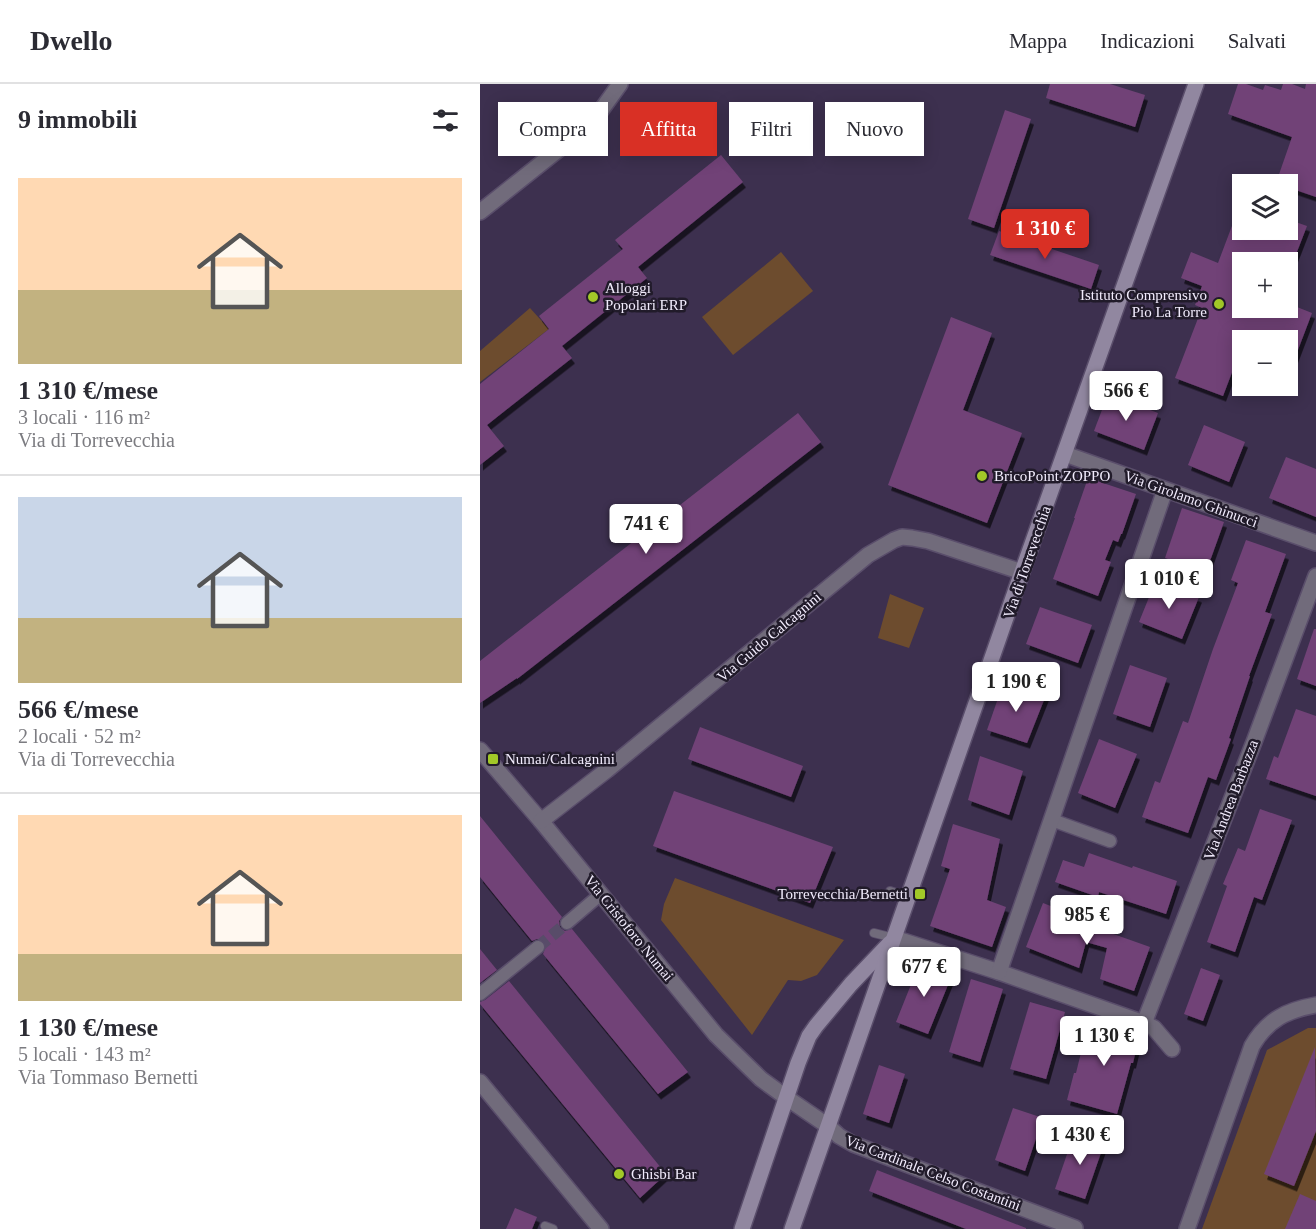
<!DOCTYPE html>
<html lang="it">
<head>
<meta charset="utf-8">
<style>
	body { margin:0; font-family:Georgia,serif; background:#f2f2f3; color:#2b2b33; height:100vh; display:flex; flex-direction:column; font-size:22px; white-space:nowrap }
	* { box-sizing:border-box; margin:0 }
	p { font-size:20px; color:#7c7c81 }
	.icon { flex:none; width:33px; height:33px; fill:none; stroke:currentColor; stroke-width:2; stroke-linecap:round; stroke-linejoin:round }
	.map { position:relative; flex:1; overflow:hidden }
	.details { display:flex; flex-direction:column; background:#fff; width:480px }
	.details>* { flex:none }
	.guide { position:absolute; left:18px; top:18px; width:570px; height:54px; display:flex; gap:12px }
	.tools { position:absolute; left:752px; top:90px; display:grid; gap:12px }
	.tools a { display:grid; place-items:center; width:66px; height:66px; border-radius:0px; background:#fff; box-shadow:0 3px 15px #0003; font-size:30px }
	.price { position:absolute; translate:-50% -51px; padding:0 14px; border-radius:6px; background:#fff; color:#222; font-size:20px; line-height:39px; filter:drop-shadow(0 2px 3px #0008) }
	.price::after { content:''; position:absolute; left:50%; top:36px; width:18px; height:14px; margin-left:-9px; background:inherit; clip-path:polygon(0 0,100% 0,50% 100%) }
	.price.current { background:#d93025; color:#fff }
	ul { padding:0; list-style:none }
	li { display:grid; align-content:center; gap:12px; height:318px; padding:0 18px }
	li+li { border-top:2px solid #e1e1e2 }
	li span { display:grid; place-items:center; height:186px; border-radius:0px; color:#555 }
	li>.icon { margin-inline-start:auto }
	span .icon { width:108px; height:108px; fill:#fffc; stroke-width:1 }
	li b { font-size:26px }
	h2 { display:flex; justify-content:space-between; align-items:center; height:72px; padding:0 18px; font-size:26px }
	.chip { padding:0 21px; border-radius:0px; background:#fff; box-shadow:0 3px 15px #0003; font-size:21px; line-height:54px }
	.chip.current { background:#d93025; color:#fff }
	header { display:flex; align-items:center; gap:36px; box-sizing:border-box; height:84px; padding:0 30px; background:#fff; border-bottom:2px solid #e1e1e2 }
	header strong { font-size:28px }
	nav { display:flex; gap:33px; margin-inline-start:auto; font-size:21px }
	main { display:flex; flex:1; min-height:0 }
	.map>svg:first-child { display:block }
	.green { fill:#6d4c2e }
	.building { fill:#714277; filter:url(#shadow) }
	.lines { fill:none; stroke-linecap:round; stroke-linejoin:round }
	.pedestrian-tunnel { stroke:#584c69; stroke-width:12; stroke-dasharray:12 6; stroke-linecap:butt }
	.service-casing { stroke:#5a4e6b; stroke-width:10 }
	.pedestrian-casing { stroke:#5a4e6b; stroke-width:15 }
	.minor-casing { stroke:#5a4e6b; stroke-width:18 }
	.tertiary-casing { stroke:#5a4e6b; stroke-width:18 }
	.secondary-casing { stroke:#5a4e6b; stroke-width:18 }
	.service { stroke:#716b7b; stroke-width:8 }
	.pedestrian { stroke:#716b7b; stroke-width:12 }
	.minor { stroke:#716b7b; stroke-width:15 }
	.tertiary { stroke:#716b7b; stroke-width:15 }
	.secondary { stroke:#9187a0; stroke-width:15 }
	.poi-dot { fill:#a2c928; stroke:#211b2a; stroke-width:2 }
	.labels { text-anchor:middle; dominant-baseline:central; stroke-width:5; stroke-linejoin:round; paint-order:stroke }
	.poi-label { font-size:15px; fill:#f2ecfd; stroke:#211b2a; text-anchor:start }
	.street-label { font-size:15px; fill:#f2ecfd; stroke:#211b2a }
</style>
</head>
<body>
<header>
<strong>Dwello</strong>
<nav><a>Mappa</a><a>Indicazioni</a><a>Salvati</a></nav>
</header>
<main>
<section class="details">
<h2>9 immobili<svg class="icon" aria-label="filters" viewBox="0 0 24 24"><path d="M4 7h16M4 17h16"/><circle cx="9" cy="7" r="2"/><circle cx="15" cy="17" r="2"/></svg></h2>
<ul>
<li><span style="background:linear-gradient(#ffd9b3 60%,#c2b280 0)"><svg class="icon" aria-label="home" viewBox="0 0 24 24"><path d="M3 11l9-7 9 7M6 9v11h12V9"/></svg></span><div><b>1 310 €/mese</b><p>3 locali · 116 m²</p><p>Via di Torrevecchia</p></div></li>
<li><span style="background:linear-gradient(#c9d6e8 65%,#c2b280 0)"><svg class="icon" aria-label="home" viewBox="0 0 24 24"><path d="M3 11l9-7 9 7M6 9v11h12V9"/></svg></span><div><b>566 €/mese</b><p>2 locali · 52 m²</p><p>Via di Torrevecchia</p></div></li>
<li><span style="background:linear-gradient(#ffd9b3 75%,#c2b280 0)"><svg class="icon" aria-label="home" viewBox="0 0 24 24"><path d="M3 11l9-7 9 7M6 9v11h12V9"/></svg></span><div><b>1 130 €/mese</b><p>5 locali · 143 m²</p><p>Via Tommaso Bernetti</p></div></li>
</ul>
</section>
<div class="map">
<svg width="836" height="1145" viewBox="0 0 836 1145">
	<defs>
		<filter id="shadow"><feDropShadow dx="3" dy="5.5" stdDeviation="0" flood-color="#0009"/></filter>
	</defs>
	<rect width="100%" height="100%" fill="#3d304f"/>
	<g class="green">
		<polygon points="301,168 333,207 253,271 222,233"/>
		<polygon points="50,224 69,245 0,298 0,267"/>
		<polygon points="410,510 444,524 429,564 398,554"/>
		<polygon points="195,794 364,856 337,891 321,897 308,896 272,951 181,836 184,820"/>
		<polygon points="828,944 836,944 836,1145 722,1145 787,966"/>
	</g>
	<g class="building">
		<polygon points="570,0 630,0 665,11 655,43 566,14"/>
		<polygon points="758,0 766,0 783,6 785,1 801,6 803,0 812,0 825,5 826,0 836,0 836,113 807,103 807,100 796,99 812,53 748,30"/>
		<polygon points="525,26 551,35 514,144 488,135"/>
		<polygon points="241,71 263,98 158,183 167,194 82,262 92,274 7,341 24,362 0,381 0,300 69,245 59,232 143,165 135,156"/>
		<polygon points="761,118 762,118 762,146 807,146 807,135 827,142 813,178 762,178 762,224 807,224 807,219 832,229 808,292 807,292 807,256 762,256 762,262 743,312 695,294 722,224 715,221 722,202 701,194 711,168 738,179"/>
		<polygon points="519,147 619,181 611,205 510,171"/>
		<polygon points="471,233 512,249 483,326 542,349 507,439 408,401"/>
		<polygon points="628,310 678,329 664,366 614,347"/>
		<polygon points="318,329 341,358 37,595 37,594 0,619 0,577"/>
		<polygon points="724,341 765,358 749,398 708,381"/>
		<polygon points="806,373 836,385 836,433 789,414"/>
		<polygon points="608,394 656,410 642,450 641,450 638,458 633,456 625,476 631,478 618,512 573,495 595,434 594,434"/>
		<polygon points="702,424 744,438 726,488 685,474"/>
		<polygon points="766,456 806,470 785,528 792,530 769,592 770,592 749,654 751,655 736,696 728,693 708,749 662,733 675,697 680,699 703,637 708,639 733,565 758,499 751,496"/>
		<polygon points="676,496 719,513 702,555 659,538"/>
		<polygon points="560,523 612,541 598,579 546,560"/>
		<polygon points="834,545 836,545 836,602 817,595"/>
		<polygon points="650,581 687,594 670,643 633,630"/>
		<polygon points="523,600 566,611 547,659 507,646"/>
		<polygon points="816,625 836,632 836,712 786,695 794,672 798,674"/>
		<polygon points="220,643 323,682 311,713 208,675"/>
		<polygon points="619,655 657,670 635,724 598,709"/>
		<polygon points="500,672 543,687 529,731 488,716"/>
		<polygon points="194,707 353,763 330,819 173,762"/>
		<polygon points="780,725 812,736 782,816 774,813 755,868 727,858 747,802 743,800 758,764 765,767"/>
		<polygon points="0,732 82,833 79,837 80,844 85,847 92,845 208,988 178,1010 63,870 66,862 64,857 57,855 52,857 0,793"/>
		<polygon points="473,740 520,755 507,816 526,823 512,863 450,842 470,785 461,782"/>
		<polygon points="609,769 652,784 653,782 697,797 686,830 619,808 618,813 575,798 583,776 604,783"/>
		<polygon points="563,819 609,837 608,841 670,863 654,907 620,895 627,864 606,858 599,884 546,863"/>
		<polygon points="0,865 17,886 0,899"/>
		<polygon points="440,878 472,891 448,950 416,938"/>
		<polygon points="721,884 740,891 723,937 704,930"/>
		<polygon points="491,895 523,905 500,978 469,968"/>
		<polygon points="29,897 186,1090 160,1114 0,920 0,918 5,916"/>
		<polygon points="550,918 585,928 566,995 530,985"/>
		<polygon points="609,936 660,949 653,979 651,979 637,1030 587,1016 594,989 596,989"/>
		<polygon points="835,963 836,1047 814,1102 784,1090"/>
		<polygon points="399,981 425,990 409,1039 383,1030"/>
		<polygon points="533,1024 563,1034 545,1087 515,1076"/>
		<polygon points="594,1050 624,1060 605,1115 575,1105"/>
		<polygon points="397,1086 546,1144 546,1145 486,1145 389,1107"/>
		<polygon points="820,1110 836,1117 836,1145 805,1145"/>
		<polygon points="35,1124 57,1133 52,1145 26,1145"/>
	</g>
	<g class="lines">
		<polyline class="pedestrian-tunnel" points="58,863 87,839"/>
		<defs>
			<g id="service">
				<polyline points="410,807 428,813"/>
				<polyline points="394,849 414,854"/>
				<polyline points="65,1142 73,1145"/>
			</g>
			<g id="pedestrian">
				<polyline points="572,736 630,757"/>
				<polyline points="87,839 121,810"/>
				<polyline points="0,910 58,863"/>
			</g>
			<g id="minor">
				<polyline points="0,128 112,39 140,0"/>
				<polyline points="585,370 836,459"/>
				<polyline points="0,666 61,737 236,951 281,995 307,1014"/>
				<polyline points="61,737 127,686 388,471 414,456 422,453 432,454 448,457 542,488"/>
				<polyline points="414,854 519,888 664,939 674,944 692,965"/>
				<polyline points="519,888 685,406"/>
				<polyline points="664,939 774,658 836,492"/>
				<polyline points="0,998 121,1145"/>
				<polyline points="348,1042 359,1052 373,1060 595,1144"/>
			</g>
			<g id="tertiary">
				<polyline points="307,1014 348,1042"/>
				<path d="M707 1145 772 962C787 936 807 926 836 921"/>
			</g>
			<g id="secondary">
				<polyline points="262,1145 318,979 329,952 336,942 371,900 410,859"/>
				<polyline points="312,1145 542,488 716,0"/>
			</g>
		</defs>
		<use href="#service" class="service-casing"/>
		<use href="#pedestrian" class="pedestrian-casing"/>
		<use href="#minor" class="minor-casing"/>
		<use href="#tertiary" class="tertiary-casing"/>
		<use href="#secondary" class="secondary-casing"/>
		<use href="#service" class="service"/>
		<use href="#pedestrian" class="pedestrian"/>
		<use href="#minor" class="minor"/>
		<use href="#tertiary" class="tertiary"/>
		<use href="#secondary" class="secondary"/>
	</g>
	<g class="poi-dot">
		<circle cx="113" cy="213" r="6"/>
		<circle cx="739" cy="220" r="6"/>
		<circle cx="502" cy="392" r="6"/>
		<rect x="7" y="669" width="12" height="12" rx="3"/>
		<rect x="434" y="804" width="12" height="12" rx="3"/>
		<circle cx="139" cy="1090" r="6"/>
	</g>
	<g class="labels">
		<g class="poi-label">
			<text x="125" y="204">Alloggi<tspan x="125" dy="17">Popolari ERP</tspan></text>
			<text x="727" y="211" text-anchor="end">Istituto Comprensivo<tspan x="727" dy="17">Pio La Torre</tspan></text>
			<text x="514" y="392">BricoPoint ZOPPO</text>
			<text x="25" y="675">Numai/Calcagnini</text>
			<text x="428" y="810" text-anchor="end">Torrevecchia/Bernetti</text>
			<text x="151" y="1090">Ghisbi Bar</text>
		</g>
		<g class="street-label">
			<text transform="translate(711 415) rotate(20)">Via Girolamo Ghinucci</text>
			<text transform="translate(547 478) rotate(-71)">Via di Torrevecchia</text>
			<text transform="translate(289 553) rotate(-40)">Via Guido Calcagnini</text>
			<text transform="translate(751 716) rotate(-69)">Via Andrea Barbazza</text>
			<text transform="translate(149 844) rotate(51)">Via Cristoforo Numai</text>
			<text transform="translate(453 1089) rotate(21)">Via Cardinale Celso Costantini</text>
		</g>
	</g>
</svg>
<div class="tools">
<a><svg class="icon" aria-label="layers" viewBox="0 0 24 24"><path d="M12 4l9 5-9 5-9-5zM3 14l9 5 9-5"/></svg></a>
<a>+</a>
<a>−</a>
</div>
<b class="price current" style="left:565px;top:176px">1 310 €</b>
<b class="price" style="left:646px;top:338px">566 €</b>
<b class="price" style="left:166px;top:471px">741 €</b>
<b class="price" style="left:689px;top:526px">1 010 €</b>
<b class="price" style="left:536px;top:629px">1 190 €</b>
<b class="price" style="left:607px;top:862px">985 €</b>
<b class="price" style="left:444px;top:914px">677 €</b>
<b class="price" style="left:624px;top:983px">1 130 €</b>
<b class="price" style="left:600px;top:1082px">1 430 €</b>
<div class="guide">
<a class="chip">Compra</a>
<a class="chip current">Affitta</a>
<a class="chip">Filtri</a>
<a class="chip">Nuovo</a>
</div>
</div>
</main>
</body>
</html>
